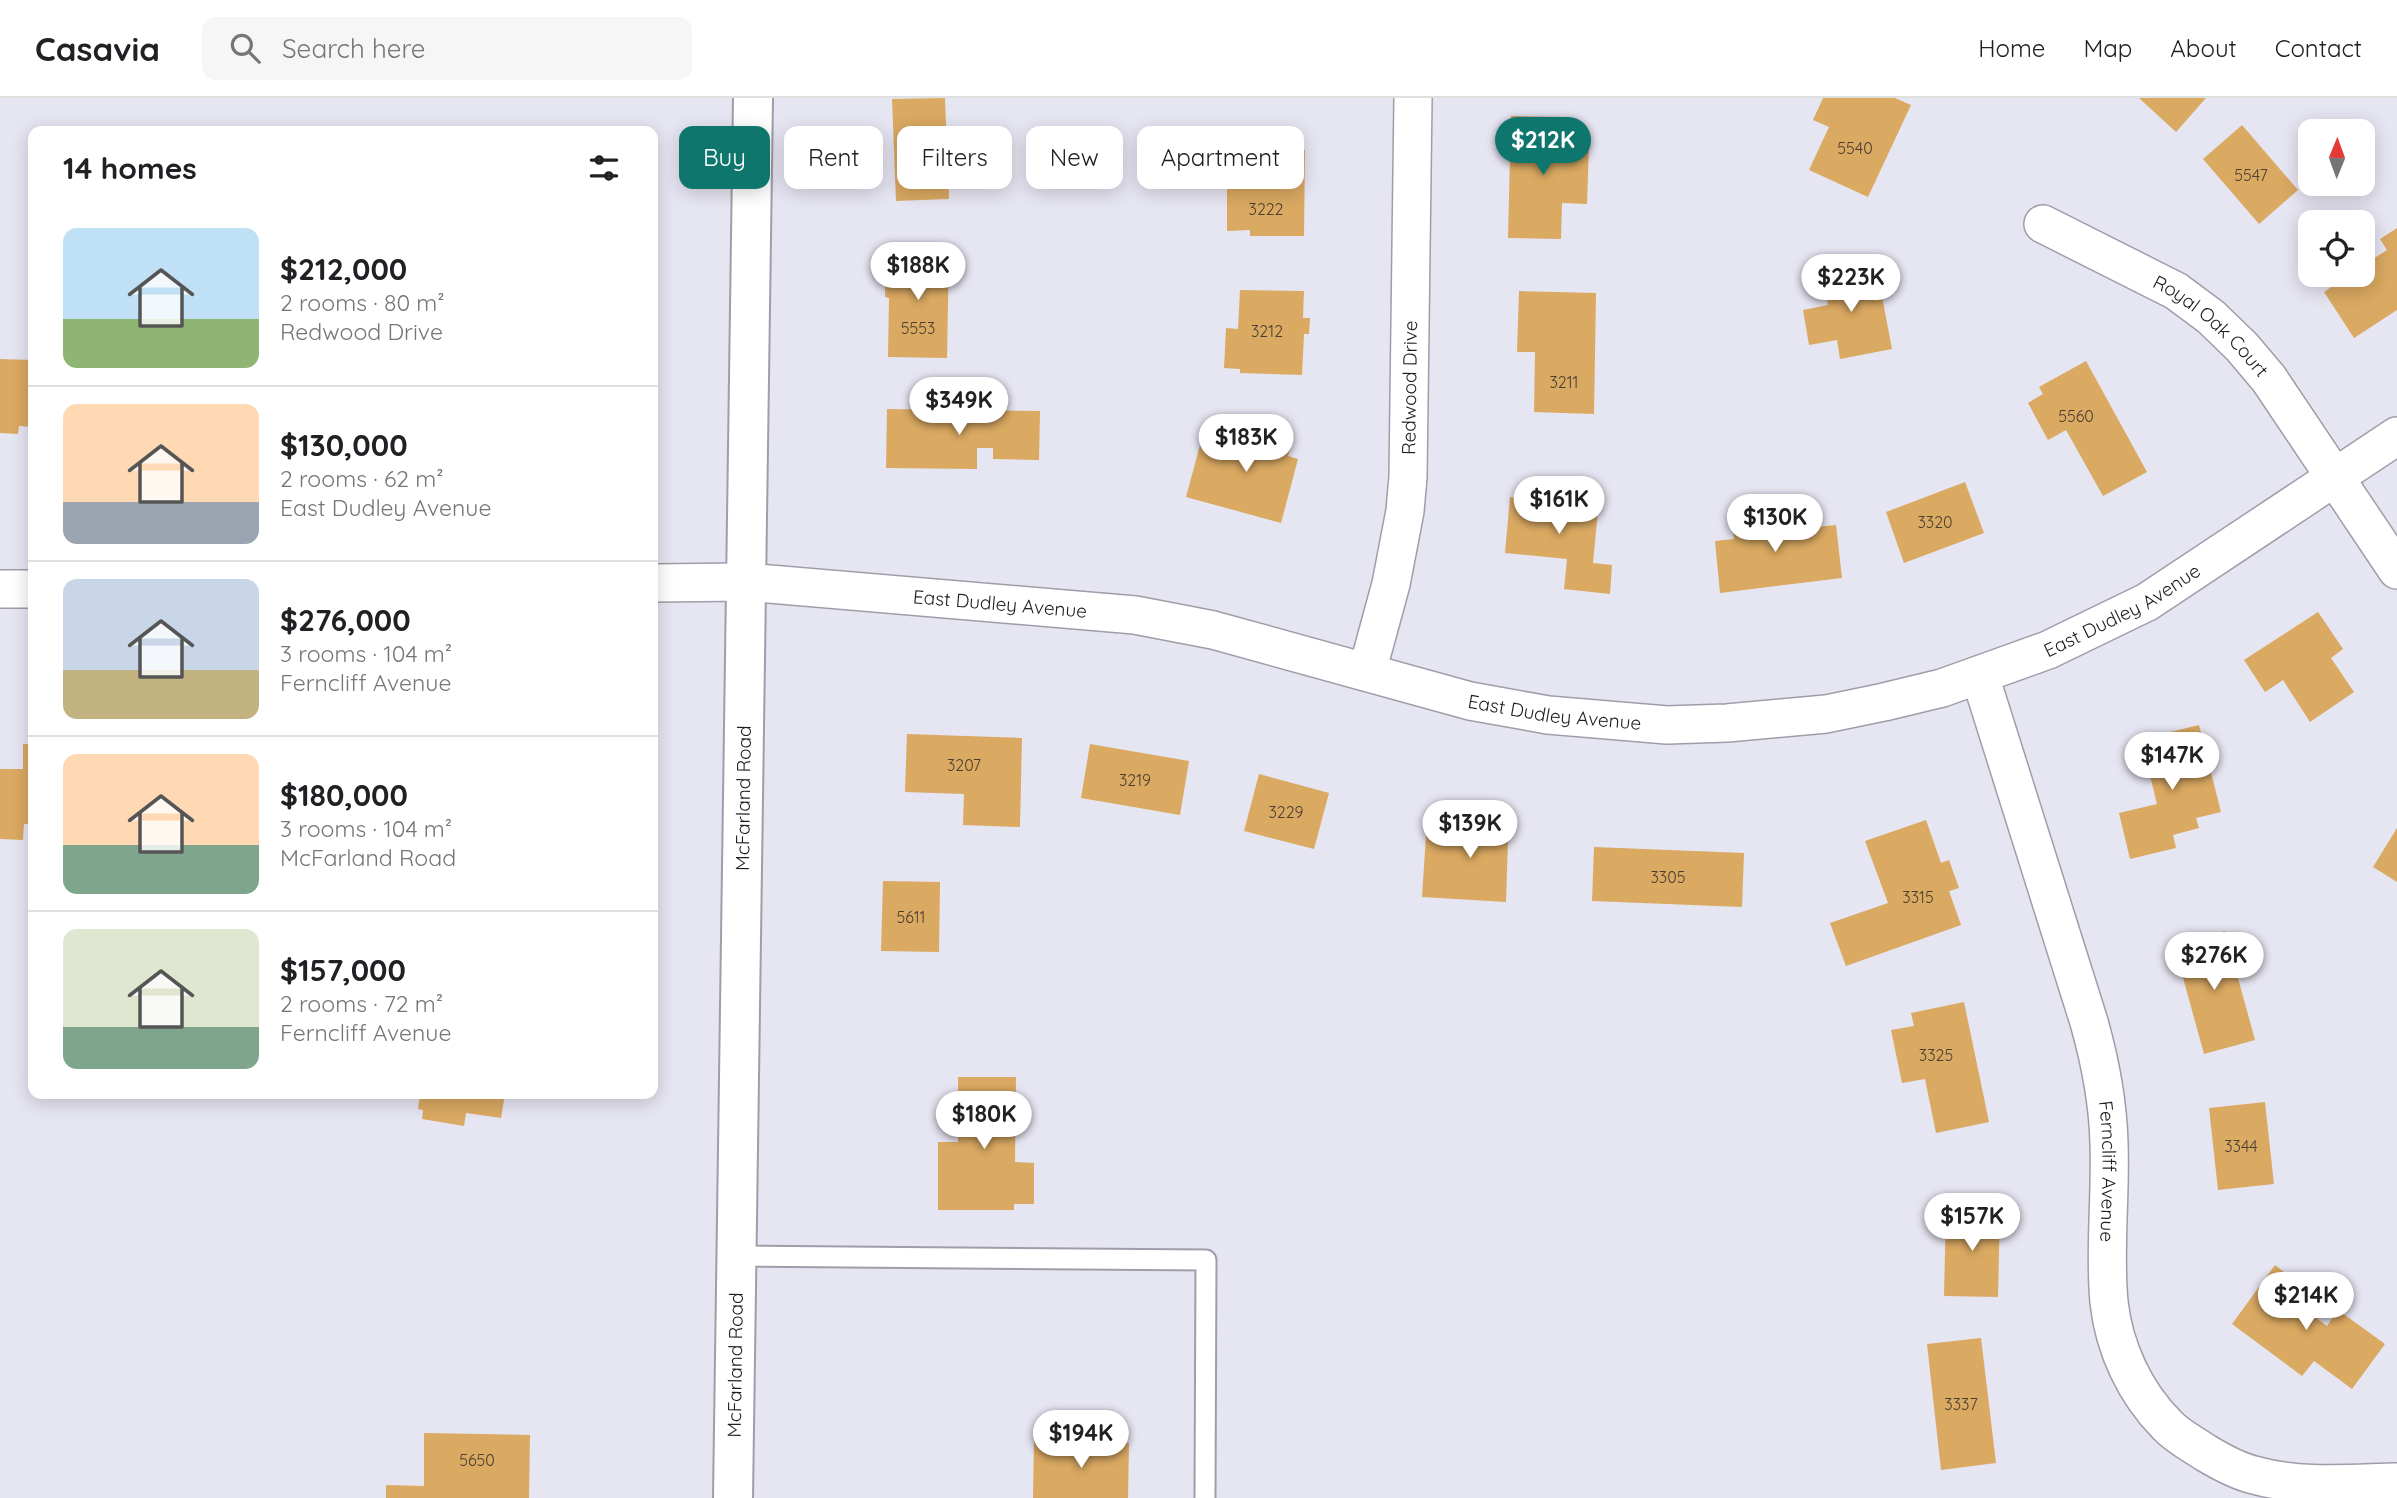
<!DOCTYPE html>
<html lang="en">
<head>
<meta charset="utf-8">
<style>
	body { margin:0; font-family:Quicksand,sans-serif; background:#f6f6f6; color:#202124; height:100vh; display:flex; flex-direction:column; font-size:26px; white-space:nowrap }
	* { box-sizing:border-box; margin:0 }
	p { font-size:23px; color:#757577 }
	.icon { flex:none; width:38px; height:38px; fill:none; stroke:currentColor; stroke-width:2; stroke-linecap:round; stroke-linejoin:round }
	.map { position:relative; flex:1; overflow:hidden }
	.drawer { position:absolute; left:28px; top:28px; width:630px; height:973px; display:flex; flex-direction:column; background:#fff; border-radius:14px; box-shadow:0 4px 18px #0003 }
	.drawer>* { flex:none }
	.guide { position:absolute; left:679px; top:28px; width:665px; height:63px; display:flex; gap:14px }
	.needle { width:46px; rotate:1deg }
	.controls { position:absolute; left:2298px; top:21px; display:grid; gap:14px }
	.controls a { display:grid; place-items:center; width:77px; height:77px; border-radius:14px; background:#fff; box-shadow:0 4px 18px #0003; font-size:35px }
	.price { position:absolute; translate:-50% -60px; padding:0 16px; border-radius:24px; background:#fff; color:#222; font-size:23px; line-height:46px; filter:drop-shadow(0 2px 4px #0008) }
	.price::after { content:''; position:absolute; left:50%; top:42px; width:21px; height:16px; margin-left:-10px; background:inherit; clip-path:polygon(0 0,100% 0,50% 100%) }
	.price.active { background:#0f766e; color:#fff }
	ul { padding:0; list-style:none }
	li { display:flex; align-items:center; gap:21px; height:175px; padding:0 35px }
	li+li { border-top:2px solid #e0e0e0 }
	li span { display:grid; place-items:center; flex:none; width:196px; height:140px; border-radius:14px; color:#555 }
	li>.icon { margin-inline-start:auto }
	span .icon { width:84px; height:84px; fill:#fffc; stroke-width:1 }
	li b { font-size:30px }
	h2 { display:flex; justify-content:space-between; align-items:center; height:84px; padding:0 35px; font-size:30px }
	.chip { padding:0 24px; border-radius:14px; background:#fff; box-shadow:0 4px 18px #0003; font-size:24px; line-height:63px }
	.chip.active { background:#0f766e; color:#fff }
	header { display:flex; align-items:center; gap:42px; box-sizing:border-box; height:98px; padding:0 35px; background:#fff; border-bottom:2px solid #e0e0e0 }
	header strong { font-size:33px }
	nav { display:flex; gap:38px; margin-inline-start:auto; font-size:24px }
	.search { width:490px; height:63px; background:#f6f6f6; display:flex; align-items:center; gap:18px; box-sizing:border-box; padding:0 24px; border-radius:14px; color:#757577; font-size:26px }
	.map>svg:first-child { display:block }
	.building { fill:#daa962 }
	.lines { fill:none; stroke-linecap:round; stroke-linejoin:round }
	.service-casing { stroke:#9f9da9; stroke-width:23 }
	.minor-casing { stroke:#9f9da9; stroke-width:40 }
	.tertiary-casing { stroke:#9f9da9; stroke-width:42 }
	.service { stroke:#fff; stroke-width:19 }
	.minor { stroke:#fff; stroke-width:37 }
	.tertiary { stroke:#fff; stroke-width:38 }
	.labels { text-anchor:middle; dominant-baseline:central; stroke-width:6; stroke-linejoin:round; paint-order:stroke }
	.number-label { font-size:16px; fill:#4c3f31 }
	.street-label { font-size:19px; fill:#1d1c21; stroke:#fff }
</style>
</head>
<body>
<header>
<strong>Casavia</strong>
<div class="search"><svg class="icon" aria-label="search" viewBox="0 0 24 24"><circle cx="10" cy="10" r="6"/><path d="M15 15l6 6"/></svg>Search here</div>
<nav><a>Home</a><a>Map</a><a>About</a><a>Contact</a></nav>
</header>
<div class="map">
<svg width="2397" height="1400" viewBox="0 0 2397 1400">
	<rect width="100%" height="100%" fill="#e6e5f2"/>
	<g class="building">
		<polygon points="945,0 949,101 896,103 892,1"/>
		<polygon points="1823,0 1895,0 1911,7 1868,99 1809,72 1829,29 1813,22"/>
		<polygon points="2139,0 2206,0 2176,34"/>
		<polygon points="1511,18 1563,19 1563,47 1589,47 1587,106 1562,105 1561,141 1508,140"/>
		<polygon points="2242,27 2298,92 2259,126 2203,61"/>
		<polygon points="1252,52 1305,52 1304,138 1250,138 1250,132 1227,133 1227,88 1252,89"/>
		<polygon points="2397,130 2397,212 2354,240 2324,194 2349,177 2362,177 2362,168 2387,152 2380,141"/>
		<polygon points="886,150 949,151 947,260 888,259 889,200 885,199"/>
		<polygon points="1876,167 1892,251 1840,261 1837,242 1809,247 1803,212 1828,207 1823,177"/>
		<polygon points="1240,192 1304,193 1303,220 1310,220 1309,236 1304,236 1302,277 1240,275 1240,271 1224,270 1226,230 1238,231"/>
		<polygon points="1519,193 1596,195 1594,316 1534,314 1535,254 1517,254"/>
		<polygon points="0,261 33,262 33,329 19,328 18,336 0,335"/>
		<polygon points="2086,263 2147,374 2103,398 2066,332 2048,342 2028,305 2043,296 2039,289"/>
		<polygon points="887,311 1040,313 1039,362 993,361 993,350 977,350 977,371 886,370"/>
		<polygon points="1253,327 1294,337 1288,358 1298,361 1281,425 1186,399 1203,336 1248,348"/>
		<polygon points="1965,384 1984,435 1904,465 1886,414"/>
		<polygon points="1539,386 1578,390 1576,410 1598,412 1593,465 1612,467 1610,496 1564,491 1567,461 1505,455 1510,399 1538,402"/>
		<polygon points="1765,409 1768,434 1836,427 1842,480 1720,495 1715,443 1734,441 1730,413"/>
		<polygon points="2318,514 2343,551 2331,560 2354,594 2310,624 2283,582 2265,594 2244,562"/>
		<polygon points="2199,627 2221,714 2196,720 2199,730 2173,737 2176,750 2130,761 2119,715 2157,706 2141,641"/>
		<polygon points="907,636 1022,640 1020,729 963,727 964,696 905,694"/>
		<polygon points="23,646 33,646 32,726 24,726 23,742 0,741 0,671 23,671"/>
		<polygon points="1090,646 1189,663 1180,717 1081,700"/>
		<polygon points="1259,676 1329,695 1314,751 1244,733"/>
		<polygon points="1475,707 1509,709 1506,804 1422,799 1426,737 1453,738 1454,730 1474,732"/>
		<polygon points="1926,722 1941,765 1949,762 1959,790 1949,793 1961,827 1846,868 1830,825 1888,805 1865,743"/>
		<polygon points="2397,730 2397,784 2373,769"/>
		<polygon points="1594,749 1744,755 1742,809 1592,803"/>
		<polygon points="883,783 940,784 939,854 881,853"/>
		<polygon points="2225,833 2255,942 2204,956 2174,847"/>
		<polygon points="1964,904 1989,1024 1936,1035 1925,981 1902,985 1891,932 1914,928 1911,915"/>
		<polygon points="958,979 1016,979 1015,1064 1034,1065 1034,1106 1014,1106 1014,1112 938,1112 938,1044 958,1044"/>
		<polygon points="420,996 505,996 501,1020 466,1015 464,1028 422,1021 423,1012 418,1011"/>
		<polygon points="2265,1004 2274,1086 2218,1092 2209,1010"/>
		<polygon points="1946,1111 2000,1112 1998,1199 1944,1198"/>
		<polygon points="2275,1167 2306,1191 2296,1205 2327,1228 2338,1212 2385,1246 2352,1291 2314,1263 2302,1278 2232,1226"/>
		<polygon points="1981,1240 1996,1365 1941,1372 1927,1246"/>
		<polygon points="424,1335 530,1337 529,1400 386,1400 386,1387 424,1388"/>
		<polygon points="1034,1343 1129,1345 1128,1400 1033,1400"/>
	</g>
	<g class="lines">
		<defs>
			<polyline id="service" points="736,1158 1206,1162 1205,1400"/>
			<g id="minor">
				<path id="s1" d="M2043 126 2176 193 2211 219 2242 249 2269 281 2397 472"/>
				<path id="s2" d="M653 485 745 484 1135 517 1213 532 1470 603 1548 617 1667 627 1727 625 1826 616 1884 604 1942 590 2048 552 2147 504 2397 338"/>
				<polyline points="0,491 33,491"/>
				<path id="s3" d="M1367 574 1391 486 1405 413 1408 379 1413 0"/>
				<path id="s4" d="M1980 578 2089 924C2100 963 2108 1004 2109 1045 2111 1098 2104 1152 2109 1204 2114 1250 2135 1295 2167 1327 2178 1339 2193 1346 2206 1355 2221 1364 2237 1373 2254 1377 2300 1390 2350 1385 2397 1384"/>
			</g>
			<g id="tertiary">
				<path id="s5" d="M733 1400 753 0"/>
			</g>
		</defs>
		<use href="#service" class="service-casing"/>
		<use href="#minor" class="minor-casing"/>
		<use href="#tertiary" class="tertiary-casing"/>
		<use href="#service" class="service"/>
		<use href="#minor" class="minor"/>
		<use href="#tertiary" class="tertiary"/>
	</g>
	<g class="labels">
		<g class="number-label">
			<text x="1855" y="50">5540</text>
			<text x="2251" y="77">5547</text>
			<text x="1266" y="111">3222</text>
			<text x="918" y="230">5553</text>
			<text x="1267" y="233">3212</text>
			<text x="1564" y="284">3211</text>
			<text x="2076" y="318">5560</text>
			<text x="1935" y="424">3320</text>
			<text x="964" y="667">3207</text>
			<text x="1135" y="682">3219</text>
			<text x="1286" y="714">3229</text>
			<text x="1668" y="779">3305</text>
			<text x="1918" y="799">3315</text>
			<text x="911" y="819">5611</text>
			<text x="1936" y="957">3325</text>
			<text x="2241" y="1048">3344</text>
			<text x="1961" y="1306">3337</text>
			<text x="477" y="1362">5650</text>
		</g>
		<g class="street-label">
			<text stroke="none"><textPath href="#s1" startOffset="198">Royal Oak Court</textPath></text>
			<text stroke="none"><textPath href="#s3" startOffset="289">Redwood Drive</textPath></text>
			<text stroke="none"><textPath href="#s2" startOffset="348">East Dudley Avenue</textPath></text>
			<text stroke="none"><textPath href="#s2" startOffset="1503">East Dudley Avenue</textPath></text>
			<text stroke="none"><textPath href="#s2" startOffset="915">East Dudley Avenue</textPath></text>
			<text stroke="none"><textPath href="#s5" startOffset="700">McFarland Road</textPath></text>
			<text stroke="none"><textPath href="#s4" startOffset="514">Ferncliff Avenue</textPath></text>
			<text stroke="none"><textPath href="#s5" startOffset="133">McFarland Road</textPath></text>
		</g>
	</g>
</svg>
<div class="controls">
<a><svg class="needle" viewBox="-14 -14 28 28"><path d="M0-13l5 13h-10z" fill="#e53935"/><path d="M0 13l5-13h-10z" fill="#757577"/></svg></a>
<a><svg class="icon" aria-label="locate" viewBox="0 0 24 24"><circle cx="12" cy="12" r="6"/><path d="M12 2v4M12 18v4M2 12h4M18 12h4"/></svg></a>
</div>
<b class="price active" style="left:1543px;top:79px">$212K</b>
<b class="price" style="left:918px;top:204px">$188K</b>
<b class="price" style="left:1851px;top:216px">$223K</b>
<b class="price" style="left:959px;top:339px">$349K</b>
<b class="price" style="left:1246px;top:376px">$183K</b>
<b class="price" style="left:1559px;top:438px">$161K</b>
<b class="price" style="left:1775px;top:456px">$130K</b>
<b class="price" style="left:2172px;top:694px">$147K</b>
<b class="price" style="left:1470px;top:762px">$139K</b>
<b class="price" style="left:2214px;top:894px">$276K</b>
<b class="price" style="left:984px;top:1053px">$180K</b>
<b class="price" style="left:1972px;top:1155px">$157K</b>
<b class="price" style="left:2306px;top:1234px">$214K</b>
<b class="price" style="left:1081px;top:1372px">$194K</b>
<div class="guide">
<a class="chip active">Buy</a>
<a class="chip">Rent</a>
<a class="chip">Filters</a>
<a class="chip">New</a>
<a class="chip">Apartment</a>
</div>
<section class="drawer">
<h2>14 homes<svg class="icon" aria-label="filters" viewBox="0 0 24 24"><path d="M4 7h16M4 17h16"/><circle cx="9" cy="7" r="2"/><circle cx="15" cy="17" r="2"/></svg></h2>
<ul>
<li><span style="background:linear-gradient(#bfe0f5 65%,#8fb573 0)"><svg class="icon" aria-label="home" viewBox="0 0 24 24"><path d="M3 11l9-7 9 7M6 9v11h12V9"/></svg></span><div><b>$212,000</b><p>2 rooms · 80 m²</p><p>Redwood Drive</p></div></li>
<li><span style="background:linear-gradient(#ffd9b3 70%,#9aa5b1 0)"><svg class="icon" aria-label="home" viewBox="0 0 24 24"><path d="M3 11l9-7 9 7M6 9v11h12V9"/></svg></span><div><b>$130,000</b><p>2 rooms · 62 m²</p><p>East Dudley Avenue</p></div></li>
<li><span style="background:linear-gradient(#c9d6e8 65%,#c2b280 0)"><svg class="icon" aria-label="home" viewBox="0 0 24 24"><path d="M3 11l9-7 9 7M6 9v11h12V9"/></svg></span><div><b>$276,000</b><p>3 rooms · 104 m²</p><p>Ferncliff Avenue</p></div></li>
<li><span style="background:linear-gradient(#ffd9b3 65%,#7fa58c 0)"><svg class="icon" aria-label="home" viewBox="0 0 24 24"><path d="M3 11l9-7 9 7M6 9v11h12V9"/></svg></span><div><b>$180,000</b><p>3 rooms · 104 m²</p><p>McFarland Road</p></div></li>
<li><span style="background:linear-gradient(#dfe7d0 70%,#7fa58c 0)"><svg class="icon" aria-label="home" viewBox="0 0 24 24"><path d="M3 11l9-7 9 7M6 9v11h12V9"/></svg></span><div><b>$157,000</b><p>2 rooms · 72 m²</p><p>Ferncliff Avenue</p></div></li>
</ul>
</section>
</div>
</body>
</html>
